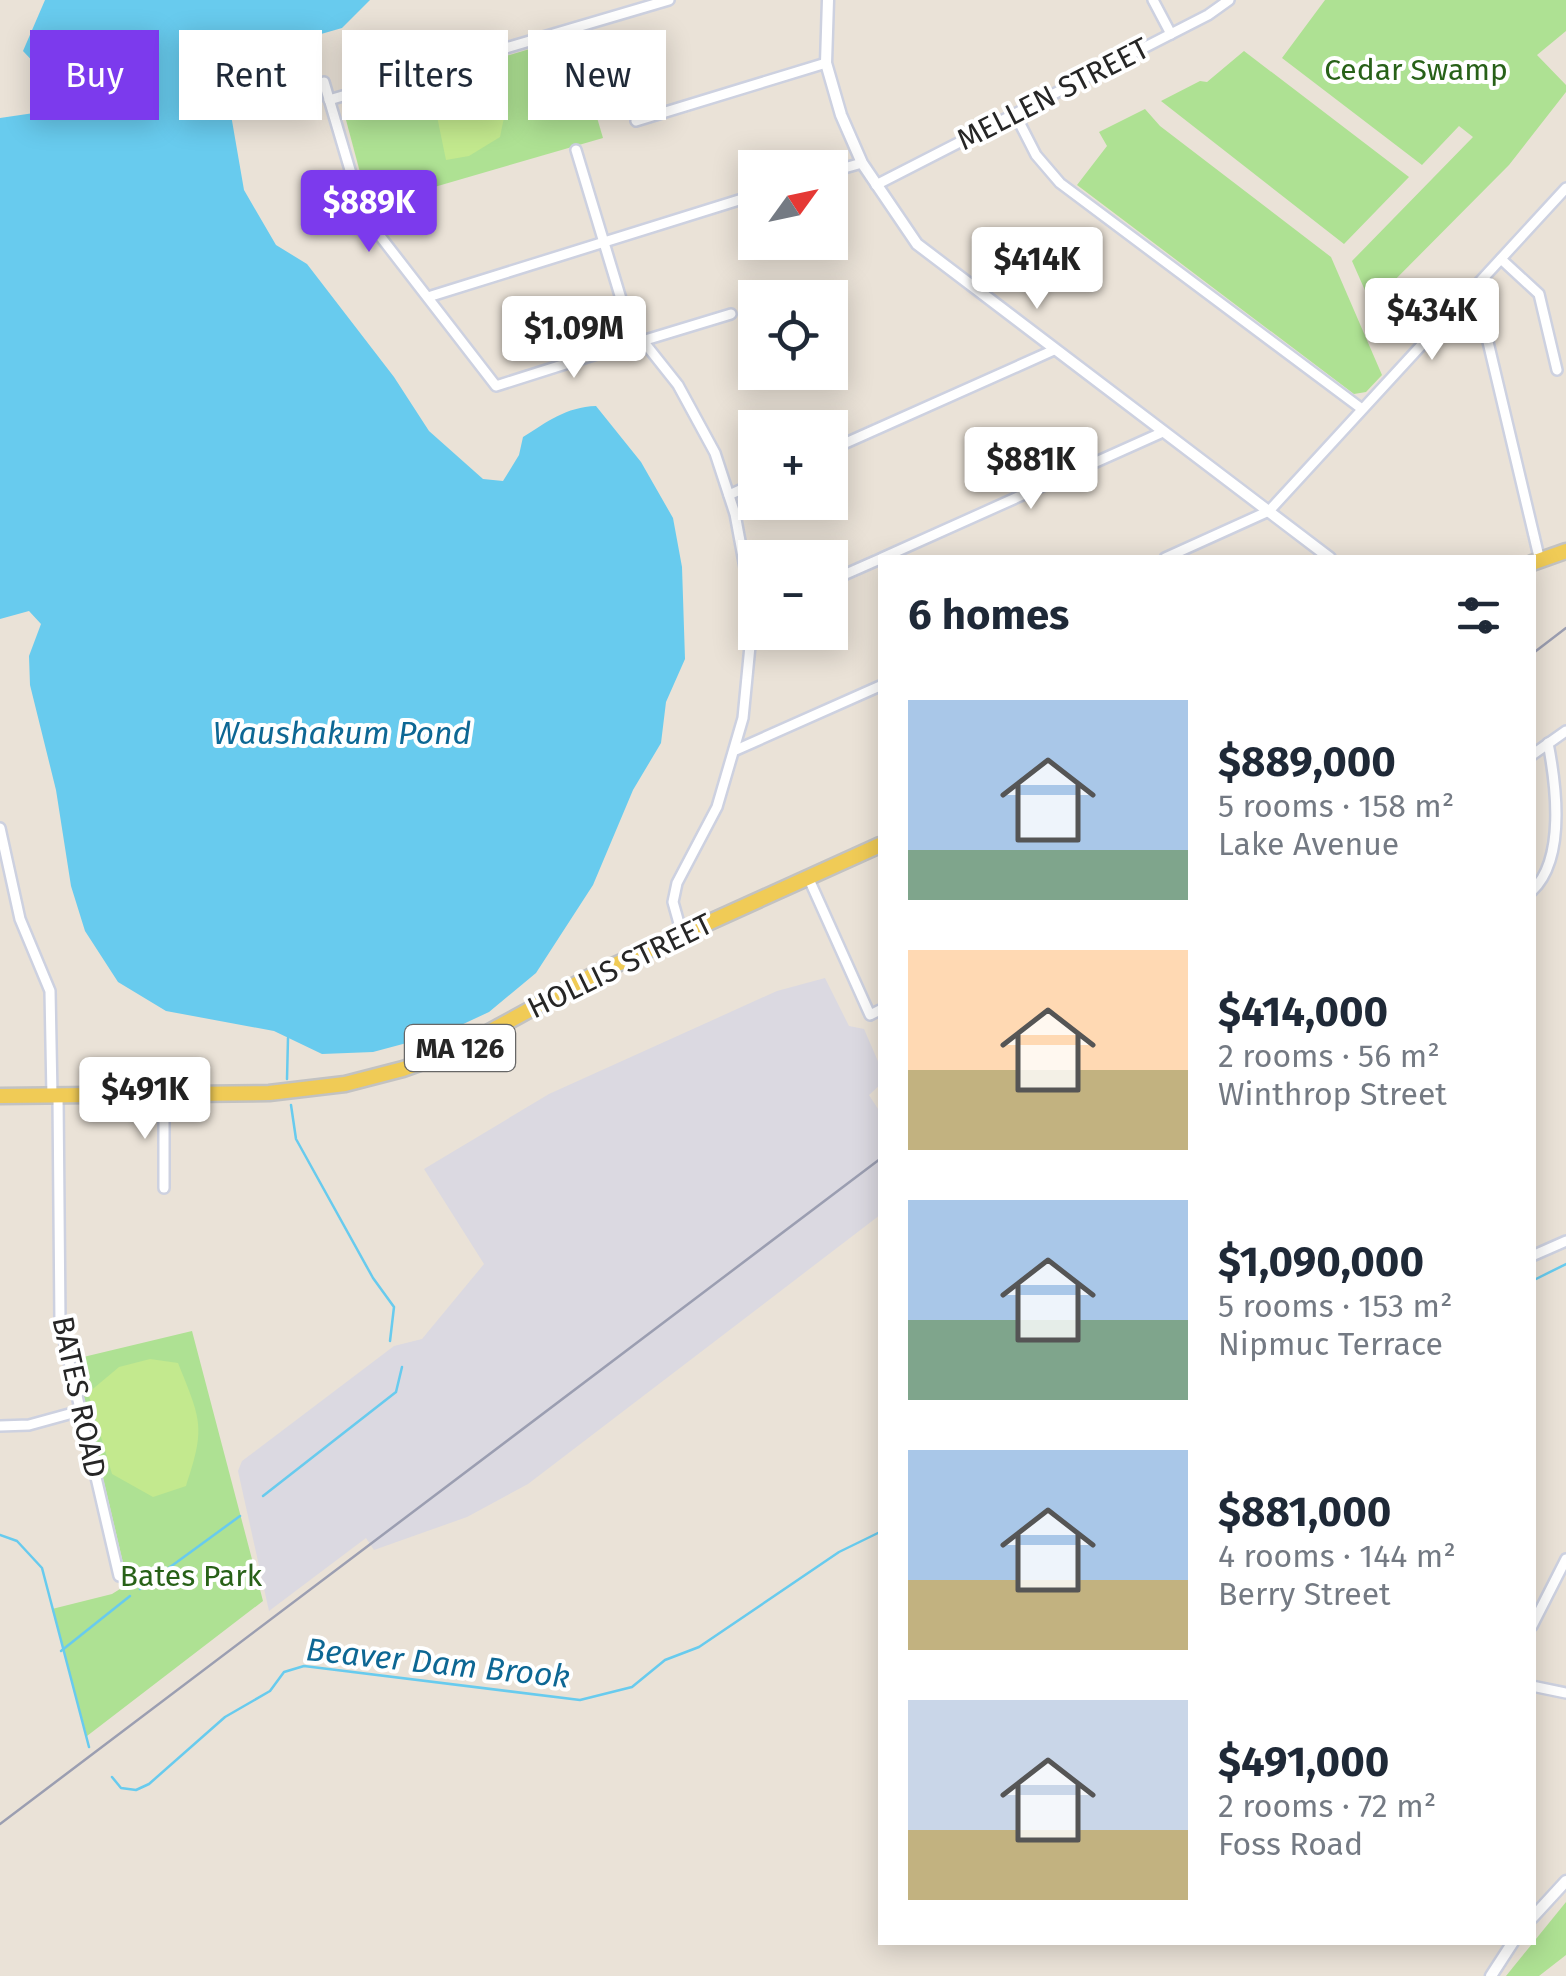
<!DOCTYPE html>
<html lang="en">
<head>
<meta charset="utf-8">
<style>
	body { margin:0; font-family:"Fira Sans",sans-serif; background:#f2f2f3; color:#1f2937; height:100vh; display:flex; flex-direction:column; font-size:38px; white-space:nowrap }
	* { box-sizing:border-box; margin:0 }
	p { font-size:32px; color:#747a83 }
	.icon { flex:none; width:55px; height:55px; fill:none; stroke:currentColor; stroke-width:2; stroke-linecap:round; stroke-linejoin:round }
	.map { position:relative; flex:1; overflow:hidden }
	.details { position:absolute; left:878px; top:555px; width:658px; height:1390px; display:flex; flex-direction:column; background:#fff; border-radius:0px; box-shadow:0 5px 25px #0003 }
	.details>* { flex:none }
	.banner { position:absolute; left:30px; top:30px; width:698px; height:90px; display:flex; gap:20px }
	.needle { width:65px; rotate:57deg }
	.controls { position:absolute; left:738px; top:150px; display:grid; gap:20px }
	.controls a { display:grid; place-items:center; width:110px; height:110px; border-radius:0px; background:#fff; box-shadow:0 5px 25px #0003; font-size:50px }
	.price { position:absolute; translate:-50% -85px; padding:0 22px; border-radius:10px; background:#fff; color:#222; font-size:32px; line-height:65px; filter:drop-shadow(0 2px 5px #0008) }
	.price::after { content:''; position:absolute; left:50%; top:60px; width:30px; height:22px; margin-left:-15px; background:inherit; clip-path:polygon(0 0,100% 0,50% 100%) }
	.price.selected { background:#7c3aed; color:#fff }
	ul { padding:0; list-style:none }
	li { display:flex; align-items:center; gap:30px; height:250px; padding:0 30px }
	li span { display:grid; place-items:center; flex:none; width:280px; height:200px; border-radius:0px; color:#555 }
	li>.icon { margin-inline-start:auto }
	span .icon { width:120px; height:120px; fill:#fffc; stroke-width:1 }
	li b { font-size:42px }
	h2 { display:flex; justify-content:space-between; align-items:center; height:120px; padding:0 30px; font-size:42px }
	.tag { padding:0 35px; border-radius:0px; background:#fff; box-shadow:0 5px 25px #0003; font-size:35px; line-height:90px }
	.tag.selected { background:#7c3aed; color:#fff }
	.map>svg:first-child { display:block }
	.industrial { fill:#dbd9e1 }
	.green { fill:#aee193 }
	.pitch { fill:#c3e98e }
	.water { fill:#68cbee }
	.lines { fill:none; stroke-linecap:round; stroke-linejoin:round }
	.stream { stroke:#68cbee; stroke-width:2.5 }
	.minor-casing { stroke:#cdd1e0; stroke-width:14 }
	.tertiary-casing { stroke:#cdd1e0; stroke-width:15 }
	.primary-casing { stroke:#c2c2c2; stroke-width:19 }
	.minor { stroke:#fff; stroke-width:9 }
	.tertiary { stroke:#fff; stroke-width:10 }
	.primary { stroke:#f0cb56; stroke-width:14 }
	.rail { stroke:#9b9eb1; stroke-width:2.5 }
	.labels { text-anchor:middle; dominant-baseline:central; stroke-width:8; stroke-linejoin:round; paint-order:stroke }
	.shield { fill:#fff; stroke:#676767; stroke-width:2.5 }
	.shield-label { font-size:28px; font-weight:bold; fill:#262626 }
	.park-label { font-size:30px; fill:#286118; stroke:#fff }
	.street-label { font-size:30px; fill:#262626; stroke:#fff }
	.water-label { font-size:32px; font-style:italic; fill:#0d6794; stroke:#fff }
</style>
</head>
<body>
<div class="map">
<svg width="1566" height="1976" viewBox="0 0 1566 1976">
	<rect width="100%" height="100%" fill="#eae2d7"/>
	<polygon class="industrial" points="825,978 849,1026 864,1029 880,1066 880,1085 869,1095 880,1112 880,1215 528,1484 467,1517 374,1550 366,1538 269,1611 238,1471 242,1461 394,1346 422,1339 484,1264 424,1169 549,1094 777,991"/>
	<g class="green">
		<polygon points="1325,0 1566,0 1566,31 1537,55 1566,85 1566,92 1509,165 1371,304 1352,261 1473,137 1459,126 1422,165 1282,58"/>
		<polygon points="573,36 603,138 369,206 342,105"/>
		<polygon points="1244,51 1409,177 1344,244 1161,101 1200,81 1207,82"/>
		<polygon points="1145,109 1160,126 1331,257 1382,375 1366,392 1354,394 1077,185 1107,146 1099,132"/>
		<polygon points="192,1331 263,1601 87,1736 52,1609 112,1594 128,1584 75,1359"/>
		<polygon points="1566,1902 1566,1955 1539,1976 1506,1976"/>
	</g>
	<g class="pitch">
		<polygon points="499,74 507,103 500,137 469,156 446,160 432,92"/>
		<path d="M150 1359 178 1363C201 1420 206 1427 186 1486L153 1497 112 1474 88 1393 119 1367Z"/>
	</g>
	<path class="water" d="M45 0H370L342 28 237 58 226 86 244 190 276 245 307 264 394 377 429 431 483 479 503 481 519 455 523 437C547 422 566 407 596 406L641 462 673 518 682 567 685 659 666 702 661 743 633 790 593 885 536 973 489 1012 444 1033 373 1052 322 1054 274 1031 166 1011 118 982 85 931 71 886 56 790 30 685 29 656 41 624 29 611 0 619V118L34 113 47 97 40 69 23 51Z"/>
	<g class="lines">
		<g class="stream">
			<polyline points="287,1079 288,1038"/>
			<polyline points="291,1105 296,1139 373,1278 394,1307 390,1341"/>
			<polyline points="1532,1281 1566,1264"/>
			<polyline points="263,1496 396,1392 402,1367"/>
			<polyline points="0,1535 17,1541 42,1568 89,1747"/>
			<polyline points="140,1589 240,1516"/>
			<polyline points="61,1651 130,1596"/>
			<polyline points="112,1777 121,1788 136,1790 149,1784 225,1717 270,1691 284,1672 304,1666 580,1700 632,1687 665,1660 699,1647 839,1552 880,1532"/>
		</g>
		<defs>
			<g id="minor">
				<polyline points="1153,0 1171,34"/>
				<polyline points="324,82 363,214 496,386 641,340"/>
				<polyline points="329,100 669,0"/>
				<polyline points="1015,114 1036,155 1060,183 1362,409"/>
				<polyline points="636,121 826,63"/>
				<polyline points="576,150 628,322 678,385 715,453 735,514 748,584 750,646 743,718 717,807 677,883 673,902 682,934"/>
				<polyline points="830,172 862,163"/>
				<polyline points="876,185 1208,15 1229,0"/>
				<polyline points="1501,259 1539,294 1557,370"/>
				<polyline points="1475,287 1540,561"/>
				<polyline points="428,297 755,195"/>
				<polyline points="642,341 731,314"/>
				<polyline points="830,450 1054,350"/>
				<polyline points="729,495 755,483"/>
				<polyline points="882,558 1163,432"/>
				<polyline points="1165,558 1269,511 1566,188"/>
				<polyline points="830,581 880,559"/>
				<polyline points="736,750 880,686"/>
				<polyline points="1532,755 1566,731"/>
				<polyline points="0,828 20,919 50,991 52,1096"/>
				<polyline points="808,877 870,1015 880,1010"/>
				<path d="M1532 891C1566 859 1556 784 1548 743"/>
				<polyline points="164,1095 164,1188"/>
				<polyline points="58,1096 60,1323 119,1576"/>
				<polyline points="1532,1256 1566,1241"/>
				<polyline points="0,1426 29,1425 80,1411"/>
				<polyline points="1532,1626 1566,1559"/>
				<polyline points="1532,1686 1566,1693"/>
			</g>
			<g id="tertiary">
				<polyline points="828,0 826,63 841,115 862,163 917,244 1330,558"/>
				<polyline points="1532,1918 1566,1881"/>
				<polyline points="1491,1976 1513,1942"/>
			</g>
			<g id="primary">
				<polyline points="1532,563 1566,551"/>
				<polyline points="0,1096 269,1093 345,1084 403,1069 456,1050 595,974 880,845"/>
			</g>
		</defs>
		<use href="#minor" class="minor-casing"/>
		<use href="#tertiary" class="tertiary-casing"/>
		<use href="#primary" class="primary-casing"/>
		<use href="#minor" class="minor"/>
		<use href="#tertiary" class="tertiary"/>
		<use href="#primary" class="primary"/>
		<g class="rail">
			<polyline points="1532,654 1566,628"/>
			<polyline points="0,1824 880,1159"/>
		</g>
	</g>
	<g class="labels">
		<rect class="shield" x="405" y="1025" width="110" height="46" rx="8"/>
		<g class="shield-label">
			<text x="460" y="1048">MA 126</text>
		</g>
		<g class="park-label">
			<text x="1416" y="70">Cedar Swamp</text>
			<text x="191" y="1576">Bates Park</text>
		</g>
		<g class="street-label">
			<text transform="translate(1053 94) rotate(-27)">MELLEN STREET</text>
			<text transform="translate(620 966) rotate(-26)">HOLLIS STREET</text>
			<text transform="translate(79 1397) rotate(78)">BATES ROAD</text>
		</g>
		<g class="water-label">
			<text x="342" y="733">Waushakum Pond</text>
			<text transform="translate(438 1663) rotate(6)">Beaver Dam Brook</text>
		</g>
	</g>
</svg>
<div class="controls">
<a><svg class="needle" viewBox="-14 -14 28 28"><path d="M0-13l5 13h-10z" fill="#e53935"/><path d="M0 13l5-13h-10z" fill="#747a83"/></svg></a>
<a><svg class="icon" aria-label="locate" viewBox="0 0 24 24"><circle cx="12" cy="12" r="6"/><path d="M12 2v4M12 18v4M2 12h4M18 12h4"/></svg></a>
<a>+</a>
<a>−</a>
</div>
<b class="price selected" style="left:369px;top:255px">$889K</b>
<b class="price" style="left:1037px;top:312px">$414K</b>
<b class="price" style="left:1432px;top:363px">$434K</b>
<b class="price" style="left:574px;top:381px">$1.09M</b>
<b class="price" style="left:1031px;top:512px">$881K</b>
<b class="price" style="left:145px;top:1142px">$491K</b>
<div class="banner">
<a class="tag selected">Buy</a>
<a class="tag">Rent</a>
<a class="tag">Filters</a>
<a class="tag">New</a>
</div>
<section class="details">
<h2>6 homes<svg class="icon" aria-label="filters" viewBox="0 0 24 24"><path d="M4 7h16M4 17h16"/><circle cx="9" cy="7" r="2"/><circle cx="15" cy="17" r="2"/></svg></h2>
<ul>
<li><span style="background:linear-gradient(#a9c7e8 75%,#7fa58c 0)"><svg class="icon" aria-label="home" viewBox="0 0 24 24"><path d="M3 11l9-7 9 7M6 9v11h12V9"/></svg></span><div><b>$889,000</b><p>5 rooms · 158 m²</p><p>Lake Avenue</p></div></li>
<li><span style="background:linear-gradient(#ffd9b3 60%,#c2b280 0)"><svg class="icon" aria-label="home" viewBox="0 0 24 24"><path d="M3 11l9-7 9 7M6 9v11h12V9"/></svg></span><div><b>$414,000</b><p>2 rooms · 56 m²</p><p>Winthrop Street</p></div></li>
<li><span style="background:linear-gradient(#a9c7e8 60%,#7fa58c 0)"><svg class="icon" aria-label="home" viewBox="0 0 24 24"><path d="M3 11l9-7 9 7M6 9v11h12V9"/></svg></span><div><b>$1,090,000</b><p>5 rooms · 153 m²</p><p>Nipmuc Terrace</p></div></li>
<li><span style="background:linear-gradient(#a9c7e8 65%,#c2b280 0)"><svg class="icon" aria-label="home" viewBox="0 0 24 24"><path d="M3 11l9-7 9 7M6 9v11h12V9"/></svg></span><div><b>$881,000</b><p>4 rooms · 144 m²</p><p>Berry Street</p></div></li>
<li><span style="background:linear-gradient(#c9d6e8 65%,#c2b280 0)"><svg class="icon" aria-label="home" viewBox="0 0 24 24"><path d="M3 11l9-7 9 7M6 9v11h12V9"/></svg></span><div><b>$491,000</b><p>2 rooms · 72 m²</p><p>Foss Road</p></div></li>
</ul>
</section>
</div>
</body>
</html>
